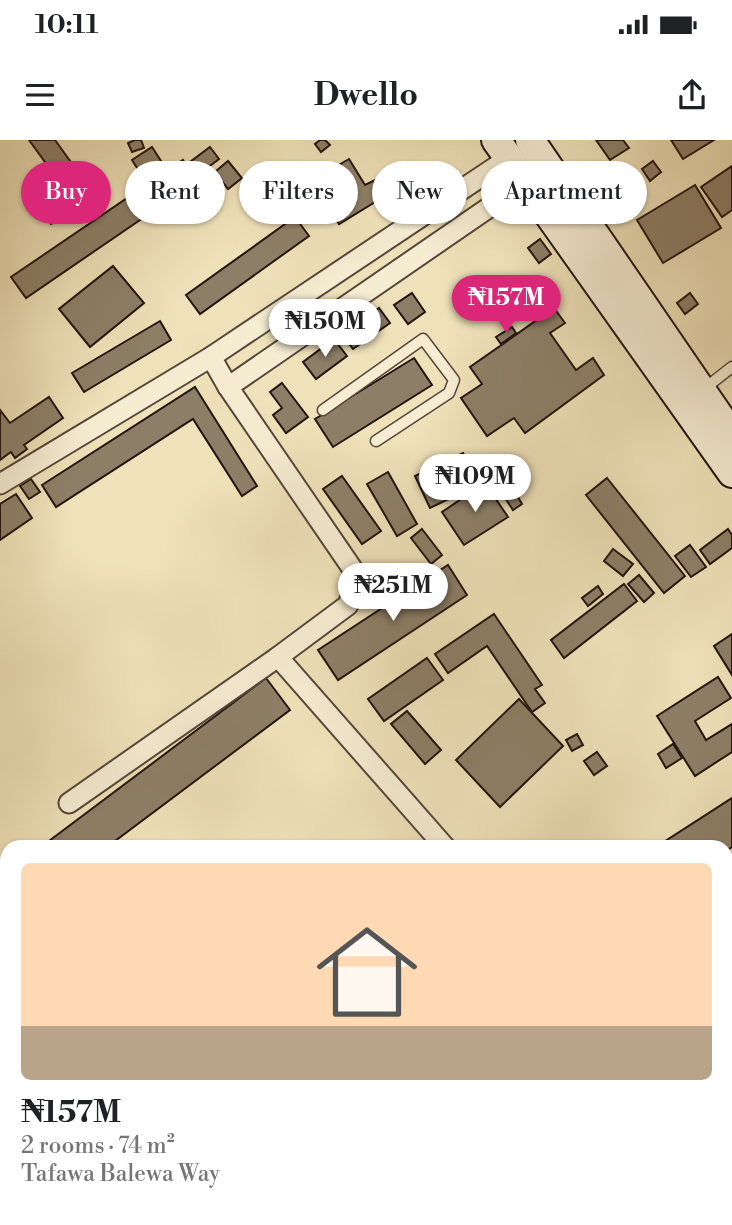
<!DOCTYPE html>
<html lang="en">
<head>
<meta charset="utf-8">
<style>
	body { margin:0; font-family:"Libre Bodoni",serif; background:#f6f6f6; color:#202124; height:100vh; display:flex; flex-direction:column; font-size:26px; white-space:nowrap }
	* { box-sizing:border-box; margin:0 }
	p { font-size:23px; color:#757577 }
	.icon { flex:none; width:38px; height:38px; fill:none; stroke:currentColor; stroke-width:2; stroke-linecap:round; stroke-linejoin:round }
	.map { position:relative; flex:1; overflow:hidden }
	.panel { position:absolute; left:0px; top:700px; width:733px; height:385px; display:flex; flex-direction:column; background:#fff; border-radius:21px 21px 0 0; box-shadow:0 2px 5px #0004 }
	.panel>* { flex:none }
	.guide { position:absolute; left:21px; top:21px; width:691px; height:63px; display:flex; gap:14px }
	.price { position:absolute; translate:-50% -60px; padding:0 16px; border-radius:24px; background:#fff; color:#222; font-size:23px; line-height:46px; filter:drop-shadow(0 2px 4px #0008) }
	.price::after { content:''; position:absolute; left:50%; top:42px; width:21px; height:16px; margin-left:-10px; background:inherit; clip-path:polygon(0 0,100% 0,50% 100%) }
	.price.current { background:#db2777; color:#fff }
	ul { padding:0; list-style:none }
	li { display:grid; align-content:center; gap:14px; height:371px; padding:0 21px }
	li+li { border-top:2px solid #e0e0e0 }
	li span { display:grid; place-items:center; height:217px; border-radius:10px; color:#555 }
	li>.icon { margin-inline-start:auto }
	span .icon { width:126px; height:126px; fill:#fffc; stroke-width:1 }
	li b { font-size:30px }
	.tag { padding:0 24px; border-radius:32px; background:#fff; box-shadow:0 2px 5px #0004; font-size:24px; line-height:63px }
	.tag.current { background:#db2777; color:#fff }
	.status { display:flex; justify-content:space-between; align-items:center; height:49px; padding:0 35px; background:#fff; direction:ltr }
	.status svg { height:19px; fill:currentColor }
	header { display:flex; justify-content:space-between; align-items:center; height:91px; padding:0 21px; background:#fff; font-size:32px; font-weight:700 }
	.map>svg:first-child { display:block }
	.building { fill:#8d7f67; stroke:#22140f; stroke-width:2 }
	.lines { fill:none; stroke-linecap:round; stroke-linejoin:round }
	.service-casing { stroke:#55473a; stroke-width:13 }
	.minor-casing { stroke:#55473a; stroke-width:23 }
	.tertiary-casing { stroke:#55473a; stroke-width:28 }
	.secondary-casing { stroke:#22140f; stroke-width:32 }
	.service { stroke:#f5ecd2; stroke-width:10 }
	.minor { stroke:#f5ecd2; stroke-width:19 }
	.tertiary { stroke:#f5ecd2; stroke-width:24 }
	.secondary { stroke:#f5ecd2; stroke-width:28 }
</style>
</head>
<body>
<div class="status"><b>10:11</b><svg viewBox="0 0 49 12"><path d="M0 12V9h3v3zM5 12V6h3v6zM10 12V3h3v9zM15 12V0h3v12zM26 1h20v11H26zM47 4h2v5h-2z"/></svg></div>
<header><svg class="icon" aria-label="menu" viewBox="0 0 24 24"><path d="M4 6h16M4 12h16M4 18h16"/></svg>Dwello<svg class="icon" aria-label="share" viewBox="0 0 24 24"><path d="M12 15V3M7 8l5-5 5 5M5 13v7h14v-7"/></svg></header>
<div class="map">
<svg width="732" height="1085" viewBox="0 0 732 1085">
	<rect width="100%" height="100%" fill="#efe1b9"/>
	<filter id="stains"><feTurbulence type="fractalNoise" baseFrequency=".00286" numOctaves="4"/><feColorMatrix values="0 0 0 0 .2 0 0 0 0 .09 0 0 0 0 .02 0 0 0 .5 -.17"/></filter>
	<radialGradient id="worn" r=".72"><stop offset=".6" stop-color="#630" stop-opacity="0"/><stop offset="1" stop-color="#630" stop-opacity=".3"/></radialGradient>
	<g class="building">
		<polygon points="29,0 55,0 96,57 79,69"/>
		<polygon points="135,0 141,0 144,8 132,12 128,3"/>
		<polygon points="320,0 325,0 330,5 321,12 315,4"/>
		<polygon points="596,0 623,0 629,8 610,20"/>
		<polygon points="671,0 714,0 683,19"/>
		<polygon points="152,7 161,21 141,34 132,20"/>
		<polygon points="210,7 219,19 199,34 190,22"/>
		<polygon points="349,19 365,45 375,40 385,56 339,84 319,51 327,46 320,36"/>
		<polygon points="183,20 197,41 26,158 11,137"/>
		<polygon points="228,21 242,38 228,49 215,32"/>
		<polygon points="653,21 661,32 650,41 642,29"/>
		<polygon points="732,26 732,70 722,77 701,47"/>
		<polygon points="622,41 630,52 612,64 605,53"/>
		<polygon points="695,45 721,88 663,123 637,80"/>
		<polygon points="56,46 69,77 51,84 39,53"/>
		<polygon points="295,77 309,96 200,174 186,155"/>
		<polygon points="540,99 551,114 539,123 528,108"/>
		<polygon points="113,126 144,163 90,207 59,169"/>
		<polygon points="412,153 425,172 408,184 394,165"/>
		<polygon points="690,153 698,164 685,174 677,163"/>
		<polygon points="379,168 390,183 353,209 342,195"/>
		<polygon points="554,168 565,183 550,193 576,230 593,218 604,235 525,293 514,278 487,296 461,258 482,244 470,227"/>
		<polygon points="160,181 171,200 84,252 72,233"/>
		<polygon points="512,187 516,193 501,204 496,197"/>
		<polygon points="334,199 347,216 316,239 303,222"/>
		<polygon points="414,218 432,245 333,307 315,279"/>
		<polygon points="282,243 308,277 286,293 273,275 282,268 270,252"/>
		<polygon points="195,247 257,346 242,356 193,279 56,367 42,345"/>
		<polygon points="49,257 63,278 24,305 27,309 15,318 11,312 0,320 0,270 10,283"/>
		<polygon points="463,313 478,345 430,368 415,336"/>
		<polygon points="388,332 417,384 397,396 367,344"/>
		<polygon points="342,336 381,391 362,404 323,349"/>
		<polygon points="607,338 685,436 664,453 586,355"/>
		<polygon points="31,339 40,352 29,359 20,346"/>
		<polygon points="485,343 508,377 464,405 442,372"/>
		<polygon points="515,352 522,364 513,370 505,358"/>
		<polygon points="16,354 32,378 0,400 0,364"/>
		<polygon points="422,389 442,415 431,424 411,398"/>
		<polygon points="728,389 732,395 732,408 710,424 700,410"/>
		<polygon points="690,405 706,427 691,437 675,416"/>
		<polygon points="613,409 633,424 623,436 604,421"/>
		<polygon points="448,425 467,455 338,540 318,510"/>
		<polygon points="639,435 654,453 644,462 628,444"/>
		<polygon points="624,444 637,461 564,518 551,500"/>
		<polygon points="598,446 603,454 588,466 582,458"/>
		<polygon points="494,474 542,545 535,549 545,563 532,572 487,506 448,533 435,514"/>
		<polygon points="732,494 732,535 714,506"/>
		<polygon points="427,518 443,540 384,581 368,559"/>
		<polygon points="718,537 731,558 695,581 706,600 732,584 732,612 695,636 657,576"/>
		<polygon points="266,538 290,570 107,707 41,707"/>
		<polygon points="519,559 563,606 500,667 456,620"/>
		<polygon points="407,571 441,610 425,624 391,584"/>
		<polygon points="577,594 583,605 572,611 566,600"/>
		<polygon points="673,604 682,618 666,628 658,614"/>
		<polygon points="597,612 607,626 594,635 584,621"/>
		<polygon points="732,658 732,707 726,711 726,707 656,707"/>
		<polygon points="7,732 7,782 0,787 0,738"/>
		<polygon points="732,948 732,983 726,987 726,952"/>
		<polygon points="681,1078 716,1078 721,1085 686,1085"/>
	</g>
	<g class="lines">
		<defs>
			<g id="service">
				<polyline points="704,249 732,227"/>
				<polyline points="323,270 423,199 454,240 449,253 376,301"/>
			</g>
			<g id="minor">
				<polyline points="228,247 526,42"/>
				<polyline points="0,344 211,217 509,18"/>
				<polyline points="278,517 445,707"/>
				<polyline points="69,663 278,517 348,465 358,437 228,247 211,217"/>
			</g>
			<g id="tertiary">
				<polyline points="726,875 732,871"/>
				<polyline points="436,1085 446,1078"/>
			</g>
			<g id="secondary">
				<polyline points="496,0 732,333"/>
				<polyline points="530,0 732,295"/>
			</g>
		</defs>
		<use href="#service" class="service-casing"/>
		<use href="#minor" class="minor-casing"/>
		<use href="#tertiary" class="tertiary-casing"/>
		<use href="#secondary" class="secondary-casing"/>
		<use href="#service" class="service"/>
		<use href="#minor" class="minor"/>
		<use href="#tertiary" class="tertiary"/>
		<use href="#secondary" class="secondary"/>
	</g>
	<rect width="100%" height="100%" filter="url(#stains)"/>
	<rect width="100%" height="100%" fill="url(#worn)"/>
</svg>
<b class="price current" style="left:506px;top:195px">₦157M</b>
<b class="price" style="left:325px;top:219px">₦150M</b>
<b class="price" style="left:475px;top:374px">₦109M</b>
<b class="price" style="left:393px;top:483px">₦251M</b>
<div class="guide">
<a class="tag current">Buy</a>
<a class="tag">Rent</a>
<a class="tag">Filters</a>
<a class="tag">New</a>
<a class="tag">Apartment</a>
</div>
<section class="panel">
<ul>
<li><span style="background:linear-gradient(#ffd9b3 75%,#b9a48a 0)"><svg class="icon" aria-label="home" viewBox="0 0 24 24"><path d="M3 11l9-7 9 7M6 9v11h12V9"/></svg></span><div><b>₦157M</b><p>2 rooms · 74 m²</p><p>Tafawa Balewa Way</p></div></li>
</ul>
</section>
</div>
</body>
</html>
